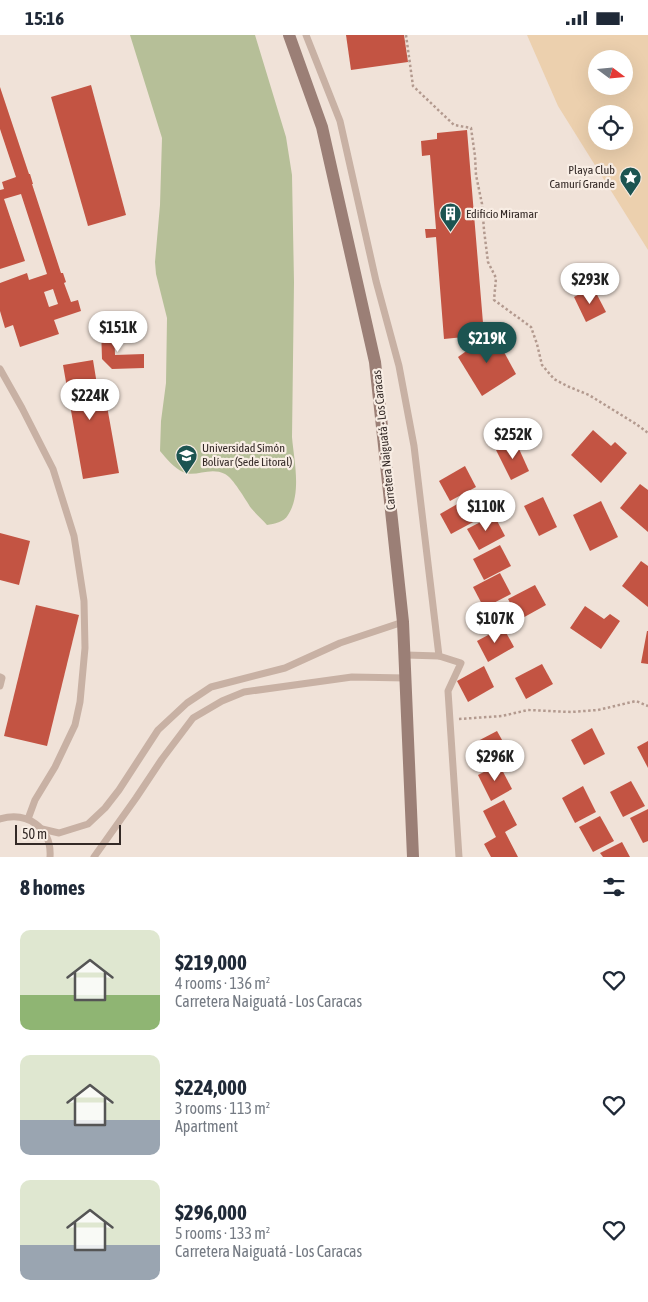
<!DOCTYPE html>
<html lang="en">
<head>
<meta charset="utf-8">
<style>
	body { margin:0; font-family:"Asap Condensed",sans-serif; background:#f6f6f7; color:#1f2937; height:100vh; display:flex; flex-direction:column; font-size:19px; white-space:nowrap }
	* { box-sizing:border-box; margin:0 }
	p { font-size:16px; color:#747a83 }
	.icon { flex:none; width:28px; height:28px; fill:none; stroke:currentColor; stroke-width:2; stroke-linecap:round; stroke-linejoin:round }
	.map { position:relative; height:822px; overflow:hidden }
	.side { display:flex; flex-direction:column; background:#fff; flex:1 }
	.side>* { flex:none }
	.needle { width:32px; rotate:106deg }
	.tools { position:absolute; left:588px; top:15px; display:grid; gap:10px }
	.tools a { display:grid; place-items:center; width:45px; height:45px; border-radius:50%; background:#fff; box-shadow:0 5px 20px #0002; font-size:25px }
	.scale { position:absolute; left:15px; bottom:12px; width:106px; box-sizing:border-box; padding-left:5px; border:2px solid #332926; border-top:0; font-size:14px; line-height:18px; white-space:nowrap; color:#332926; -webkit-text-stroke:4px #f8ede4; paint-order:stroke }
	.price { position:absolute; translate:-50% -42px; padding:0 11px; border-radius:18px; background:#fff; color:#222; font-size:16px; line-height:32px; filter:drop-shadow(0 1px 2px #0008) }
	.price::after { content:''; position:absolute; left:50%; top:30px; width:15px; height:11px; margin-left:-8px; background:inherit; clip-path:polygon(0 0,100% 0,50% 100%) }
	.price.on { background:#1c5451; color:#fff }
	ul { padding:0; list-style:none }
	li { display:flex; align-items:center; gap:15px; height:125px; padding:0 20px }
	li span { display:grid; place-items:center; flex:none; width:140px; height:100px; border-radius:10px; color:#555 }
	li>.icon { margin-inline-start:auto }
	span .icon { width:60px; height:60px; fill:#fffc; stroke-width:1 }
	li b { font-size:21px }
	h2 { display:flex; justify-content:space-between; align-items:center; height:60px; padding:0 20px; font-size:21px }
	.status { display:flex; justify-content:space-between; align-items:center; height:35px; padding:0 25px; background:#fff; direction:ltr }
	.status svg { height:14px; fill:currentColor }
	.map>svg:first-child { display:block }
	.green { fill:#b6bf98 }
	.sand { fill:#ecd0ae; fill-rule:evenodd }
	.building { fill:#c35443; fill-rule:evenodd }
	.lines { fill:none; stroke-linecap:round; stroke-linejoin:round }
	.path { stroke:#b39a8f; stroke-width:2.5; stroke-dasharray:2.5 2.5; stroke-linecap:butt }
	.service { stroke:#c8b1a4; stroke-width:7 }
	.secondary { stroke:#9b7f76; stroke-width:12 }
	.labels { text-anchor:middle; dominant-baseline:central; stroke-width:4.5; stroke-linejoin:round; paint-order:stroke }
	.poi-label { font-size:12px; fill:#332926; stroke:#f8ede4; text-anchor:start }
	.street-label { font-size:12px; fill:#332926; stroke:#f8ede4 }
</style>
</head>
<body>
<div class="status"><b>15:16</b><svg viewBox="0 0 49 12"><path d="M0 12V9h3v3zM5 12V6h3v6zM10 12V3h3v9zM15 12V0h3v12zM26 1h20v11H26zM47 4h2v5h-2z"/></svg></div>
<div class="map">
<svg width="648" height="822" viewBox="0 0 648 822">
	<rect width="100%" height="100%" fill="#f0e2d8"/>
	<path class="green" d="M130 0H255L286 102 292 140 294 247 292 402C294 426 302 459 288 480 284 487 274 489 267 490 262 484 256 479 251 473 245 464 233 443 225 439 210 431 195 443 183 437 174 433 166 423 160 416L161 386 166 348 167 283 156 239 155 227 160 170 162 103Z"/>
	<path class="sand" d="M527 0H648V215L558 71ZM596 24H624V51H596ZM596 79H624V106H596Z"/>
	<g class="building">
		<polygon points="346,0 404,0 408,27 351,35"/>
		<polygon points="91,50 126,180 88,191 51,62"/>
		<path d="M0 52 29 139H30L33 149H32L61 238H63L66 247 64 248 71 267 78 265 81 276 54 285 59 299 20 312 13 290 5 293 0 276V248L27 238 29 245 47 239 21 159 4 164 25 226 0 234V155L4 154 2 147 16 142 0 94ZM53 254 58 269 49 272 44 257Z"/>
		<polygon points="467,95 484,300 444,304 436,202 426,203 425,194 436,194 430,120 422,121 421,106 437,104 437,98"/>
		<polygon points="593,252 606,277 586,287 574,262"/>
		<polygon points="101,293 114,293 115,320 144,319 144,333 112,334 102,324"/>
		<polygon points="493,297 516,339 482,361 458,322"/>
		<polygon points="93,325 99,362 105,360 119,438 83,444 63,330"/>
		<polygon points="593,395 611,411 615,407 627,418 601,448 571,420"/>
		<polygon points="515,405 529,436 511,445 496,415"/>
		<polygon points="465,431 476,452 450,466 439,446"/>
		<polygon points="640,449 648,455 648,497 620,473"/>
		<polygon points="543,462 557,492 539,501 524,471"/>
		<polygon points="466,464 477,485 451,499 440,479"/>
		<polygon points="601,466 618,502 590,516 573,480"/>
		<polygon points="494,480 505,501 479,515 467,494"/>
		<polygon points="0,498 30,506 19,550 0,545"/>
		<polygon points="500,510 511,531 484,545 473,524"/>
		<polygon points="641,526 648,531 648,572 622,551"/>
		<polygon points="500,538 511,559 484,573 473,552"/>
		<polygon points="535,550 546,570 519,585 508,564"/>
		<polygon points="36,570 79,580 47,711 4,701"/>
		<polygon points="585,571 604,584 610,579 620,586 601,614 570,593"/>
		<polygon points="503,592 514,612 488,627 477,606"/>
		<polygon points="647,596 648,596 648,629 641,628"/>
		<polygon points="542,629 553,649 526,664 515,643"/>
		<polygon points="484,631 494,652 468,667 457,646"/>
		<polygon points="592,693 605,719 584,730 571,705"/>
		<polygon points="497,696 511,721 489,732 476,707"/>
		<polygon points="648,706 648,733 637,712"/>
		<polygon points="499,729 512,754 491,766 478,740"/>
		<polygon points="631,746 645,771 623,782 610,757"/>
		<polygon points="583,751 596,777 575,788 562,763"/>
		<polygon points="504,765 517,790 505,797 518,822 491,822 484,809 496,802 483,776"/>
		<polygon points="648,774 648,806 643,808 630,783"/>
		<polygon points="600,781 614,806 593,817 579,792"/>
		<polygon points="622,807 630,822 603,822 600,818"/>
	</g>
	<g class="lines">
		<g class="path">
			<polyline points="406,0 413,51 454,90 471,93 475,121 476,140 482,169 484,195 488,227 496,243 494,265 531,292 537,309 542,330 554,344 567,351 589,360 636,389 648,398"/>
			<polyline points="459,684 502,681 528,675 571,677 598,675 636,666 648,671"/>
		</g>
		<g class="service">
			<polyline points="306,0 340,86 376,246 399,331 414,411 439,621 461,628 448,656 459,822"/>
			<polyline points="0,334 22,373 53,434 74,501 84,566 85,613 80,667 75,690 55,732 35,765 28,784"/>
			<polyline points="406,620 439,621"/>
			<polyline points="0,642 2,643 0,651"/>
			<path d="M0 784C27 776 52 793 50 822"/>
			<polyline points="42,794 59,798 88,789 105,773 119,755 158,695 187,668 211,652 285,633 340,608 403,587"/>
			<polyline points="94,822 136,763 162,724 193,683 222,666 244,657 352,642 406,643"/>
		</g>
		<polyline class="secondary" points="289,0 322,92 375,327 403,587 413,822"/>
	</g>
	<defs>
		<symbol id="sight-pin" viewBox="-11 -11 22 30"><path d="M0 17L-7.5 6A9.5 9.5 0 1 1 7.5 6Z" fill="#1c5451" stroke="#f8ede4"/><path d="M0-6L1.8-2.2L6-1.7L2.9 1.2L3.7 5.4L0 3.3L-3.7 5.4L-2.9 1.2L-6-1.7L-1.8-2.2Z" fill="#fff"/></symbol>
		<symbol id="building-pin" viewBox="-11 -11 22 30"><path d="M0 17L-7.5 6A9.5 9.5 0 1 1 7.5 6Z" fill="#1c5451" stroke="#f8ede4"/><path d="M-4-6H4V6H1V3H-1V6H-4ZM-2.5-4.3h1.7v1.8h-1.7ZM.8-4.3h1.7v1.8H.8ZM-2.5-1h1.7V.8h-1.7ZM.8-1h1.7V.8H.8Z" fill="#fff"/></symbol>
		<symbol id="university-pin" viewBox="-11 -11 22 30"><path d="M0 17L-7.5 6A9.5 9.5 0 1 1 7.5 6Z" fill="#1c5451" stroke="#f8ede4"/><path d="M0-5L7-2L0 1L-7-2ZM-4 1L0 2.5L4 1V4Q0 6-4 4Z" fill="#fff"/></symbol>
	</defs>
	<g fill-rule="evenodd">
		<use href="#sight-pin" x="618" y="130" width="25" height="34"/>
		<use href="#building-pin" x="438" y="166" width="25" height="34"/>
		<use href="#university-pin" x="174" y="408" width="25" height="34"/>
	</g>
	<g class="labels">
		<g class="poi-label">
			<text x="615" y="135" text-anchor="end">Playa Club<tspan x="615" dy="14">Camurí Grande</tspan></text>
			<text x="466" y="179">Edificio Miramar</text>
			<text x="202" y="413">Universidad Simón<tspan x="202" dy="14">Bolívar (Sede Litoral)</tspan></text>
		</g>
		<g class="street-label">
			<text transform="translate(384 405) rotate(-96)">Carretera Naiguatá - Los Caracas</text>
		</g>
	</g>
</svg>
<div class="tools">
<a><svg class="needle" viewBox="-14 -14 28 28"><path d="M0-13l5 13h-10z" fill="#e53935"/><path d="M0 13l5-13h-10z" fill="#747a83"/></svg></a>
<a><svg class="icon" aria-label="locate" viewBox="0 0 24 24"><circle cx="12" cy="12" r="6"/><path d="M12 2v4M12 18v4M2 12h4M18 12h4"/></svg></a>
</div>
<div class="scale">50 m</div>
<b class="price" style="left:590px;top:270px">$293K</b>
<b class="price" style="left:118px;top:318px">$151K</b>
<b class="price on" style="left:487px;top:329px">$219K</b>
<b class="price" style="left:90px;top:386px">$224K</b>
<b class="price" style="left:513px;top:425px">$252K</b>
<b class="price" style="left:486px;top:497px">$110K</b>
<b class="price" style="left:495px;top:609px">$107K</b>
<b class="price" style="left:495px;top:747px">$296K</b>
</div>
<section class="side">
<h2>8 homes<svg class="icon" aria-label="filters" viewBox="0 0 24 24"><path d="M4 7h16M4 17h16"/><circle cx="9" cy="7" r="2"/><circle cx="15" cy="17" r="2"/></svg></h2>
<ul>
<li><span style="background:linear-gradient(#dfe7d0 65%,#8fb573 0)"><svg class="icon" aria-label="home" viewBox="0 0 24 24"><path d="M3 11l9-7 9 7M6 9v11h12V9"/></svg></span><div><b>$219,000</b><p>4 rooms · 136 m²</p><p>Carretera Naiguatá - Los Caracas</p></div><svg class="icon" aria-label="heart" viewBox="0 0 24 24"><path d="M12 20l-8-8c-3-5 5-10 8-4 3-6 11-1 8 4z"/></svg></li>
<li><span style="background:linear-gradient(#dfe7d0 65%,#9aa5b1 0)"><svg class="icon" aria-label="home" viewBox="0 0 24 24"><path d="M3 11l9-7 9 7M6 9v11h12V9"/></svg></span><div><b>$224,000</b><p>3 rooms · 113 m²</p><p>Apartment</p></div><svg class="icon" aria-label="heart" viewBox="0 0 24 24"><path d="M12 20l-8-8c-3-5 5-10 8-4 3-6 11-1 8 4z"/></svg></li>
<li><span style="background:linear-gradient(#dfe7d0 65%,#9aa5b1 0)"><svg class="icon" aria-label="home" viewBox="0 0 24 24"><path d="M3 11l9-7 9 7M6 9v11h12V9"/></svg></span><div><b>$296,000</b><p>5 rooms · 133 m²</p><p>Carretera Naiguatá - Los Caracas</p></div><svg class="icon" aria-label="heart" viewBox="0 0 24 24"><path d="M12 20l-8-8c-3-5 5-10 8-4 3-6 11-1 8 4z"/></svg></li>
</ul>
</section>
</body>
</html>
